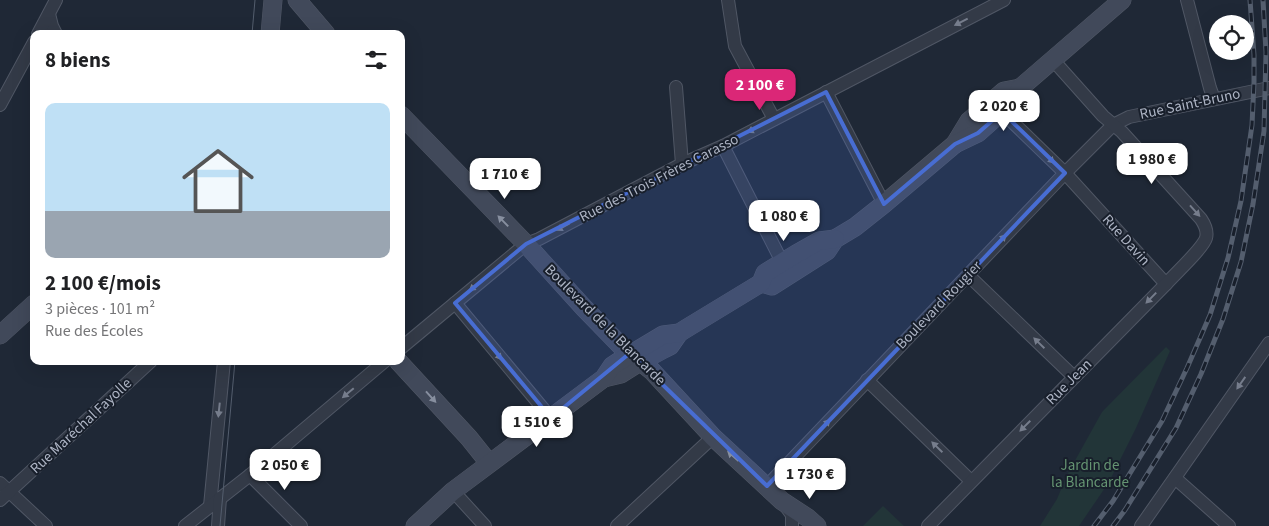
<!DOCTYPE html>
<html lang="fr">
<head>
<meta charset="utf-8">
<style>
	body { margin:0; font-family:"Source Sans 3",sans-serif; background:#f6f6f6; color:#202124; height:100vh; display:flex; flex-direction:column; font-size:19px; white-space:nowrap }
	* { box-sizing:border-box; margin:0 }
	p { font-size:16px; color:#757577 }
	.icon { flex:none; width:28px; height:28px; fill:none; stroke:currentColor; stroke-width:2; stroke-linecap:round; stroke-linejoin:round }
	.map { position:relative; flex:1; overflow:hidden }
	.side { position:absolute; left:30px; top:30px; width:375px; height:335px; display:flex; flex-direction:column; background:#fff; border-radius:10px; box-shadow:0 5px 20px #0002 }
	.side>* { flex:none }
	.buttons { position:absolute; left:1209px; top:15px; display:grid; gap:10px }
	.buttons a { display:grid; place-items:center; width:45px; height:45px; border-radius:50%; background:#fff; box-shadow:0 5px 20px #0002; font-size:25px }
	.price { position:absolute; translate:-50% -42px; padding:0 11px; border-radius:10px; background:#fff; color:#222; font-size:16px; line-height:32px; filter:drop-shadow(0 1px 2px #0008) }
	.price::after { content:''; position:absolute; left:50%; top:30px; width:15px; height:11px; margin-left:-8px; background:inherit; clip-path:polygon(0 0,100% 0,50% 100%) }
	.price.active { background:#db2777; color:#fff }
	ul { padding:0; list-style:none }
	li { display:grid; align-content:center; gap:10px; height:265px; padding:0 15px }
	li+li { border-top:1px solid #e0e0e0 }
	li span { display:grid; place-items:center; height:155px; border-radius:10px; color:#555 }
	li>.icon { margin-inline-start:auto }
	span .icon { width:90px; height:90px; fill:#fffc; stroke-width:1 }
	li b { font-size:21px }
	h2 { display:flex; justify-content:space-between; align-items:center; height:60px; padding:0 15px; font-size:21px }
	.map>svg:first-child { display:block }
	.green { fill:#223538 }
	.lines { fill:none; stroke-linecap:round; stroke-linejoin:round }
	.street-casing { stroke:#505765; stroke-width:14 }
	.secondary-casing { stroke:#505765; stroke-width:19 }
	.street { stroke:#333a47; stroke-width:12 }
	.secondary { stroke:#41495a; stroke-width:18 }
	.tram { stroke:#545e6e; stroke-width:1 }
	.rail-casing { stroke:#545e6e; stroke-width:5 }
	.rail { stroke:#181f2b; stroke-width:3; stroke-dasharray:9; stroke-linecap:butt }
	.oneway { fill:#767d8c }
	.oneway2 { fill:#878f9f }
	.marked { fill:#486dd2; fill-opacity:0.2; stroke:#486dd2; stroke-width:4; stroke-linejoin:round }
	.labels { text-anchor:middle; dominant-baseline:central; stroke-width:4; stroke-linejoin:round; paint-order:stroke }
	.street-label { font-size:15px; fill:#adb4c4; stroke:#181f2b }
	.park-label { font-size:15px; fill:#659472; stroke:#181f2b }
</style>
</head>
<body>
<div class="map">
<svg width="1269" height="526" viewBox="0 0 1269 526">
	<rect width="100%" height="100%" fill="#1f2836"/>
	<g class="green">
		<polygon points="1166,347 1170,351 1136,428 1109,482 1079,526 1040,526 1057,499 1067,475 1102,412"/>
		<polygon points="883,506 904,526 863,526"/>
	</g>
	<g class="lines">
		<defs>
			<g id="street">
				<polyline points="728,0 735,46 774,119"/>
				<polyline points="1187,0 1210,88 1214,99"/>
				<polyline points="49,14 52,26 56,34"/>
				<polyline points="38,34 56,0"/>
				<polyline points="676,87 682,164"/>
				<polyline points="826,92 884,204"/>
				<polyline points="0,105 34,42"/>
				<polyline points="1002,112 1065,173 1166,284"/>
				<polyline points="723,146 782,262"/>
				<polyline points="968,275 1074,377"/>
				<polyline points="455,303 551,418"/>
				<polyline points="401,348 526,244 539,239 682,164 723,146 1004,0"/>
				<polyline points="867,380 971,481"/>
				<polyline points="250,475 301,526"/>
				<polyline points="1175,478 1229,526"/>
				<polyline points="0,483 46,526"/>
				<polyline points="767,486 1065,173 1113,125 1129,117 1269,88"/>
				<polyline points="453,491 485,526"/>
				<polyline points="0,500 151,361"/>
				<polyline points="784,504 792,515 792,526"/>
				<polyline points="210,506 224,361"/>
				<polyline points="185,526 250,475 385,361"/>
				<polyline points="218,526 220,498"/>
				<polyline points="617,526 713,437"/>
				<path d="M928 526 1166 284C1175 274 1203 248 1206 238 1208 231 1205 225 1201 219L1122 132 1103 116 1053 60"/>
				<polyline points="1141,526 1269,343"/>
			</g>
			<g id="secondary">
				<polyline points="297,0 326,34"/>
				<polyline points="270,34 273,0"/>
				<polyline points="401,115 526,244 584,308 621,346 652,371 713,437 782,501 808,518 817,526"/>
				<polyline points="955,144 969,121 1004,91 1020,88"/>
				<polyline points="761,283 772,286 827,251 835,239 855,227 884,204 955,144 978,133 1015,100 1020,88 1122,0"/>
				<polyline points="0,335 34,304"/>
				<polyline points="398,361 469,438 489,463"/>
				<polyline points="604,378 621,374 640,362 664,349 670,346 679,333"/>
				<polyline points="415,526 453,491 604,378 612,366 618,362 663,335 679,333 687,328 761,283 765,273 796,254 819,241 835,239"/>
			</g>
		</defs>
		<use href="#street" class="street-casing"/>
		<use href="#secondary" class="secondary-casing"/>
		<use href="#street" class="street"/>
		<use href="#secondary" class="secondary"/>
		<g class="tram">
			<polyline points="252,34 255,0"/>
			<polyline points="220,526 235,361"/>
		</g>
		<defs>
			<g id="rail">
				<polyline points="1094,526 1113,501 1162,421 1187,368 1210,315 1228,258 1241,201 1252,125 1254,82 1254,55 1250,0"/>
				<polyline points="1113,526 1125,510 1176,428 1201,374 1223,319 1241,262 1253,204 1264,131 1266,52 1263,0"/>
			</g>
		</defs>
		<use href="#rail" class="rail-casing"/>
		<use href="#rail" class="rail"/>
	</g>
	<defs><path id="oneway-solid" d="M-6-.8H1V-3.2L6.5 0L1 3.2V.8H-6Z" transform="scale(1.25)"/></defs>
	<g class="oneway">
		<use href="#oneway-solid" transform="translate(961 22) rotate(153)"/>
		<use href="#oneway-solid" transform="translate(754 129) rotate(153)"/>
		<use href="#oneway-solid" transform="translate(1049 158) rotate(44)"/>
		<use href="#oneway-solid" transform="translate(1195 211) rotate(48)"/>
		<use href="#oneway-solid" transform="translate(563 227) rotate(152)"/>
		<use href="#oneway-solid" transform="translate(1001 240) rotate(-46)"/>
		<use href="#oneway-solid" transform="translate(475 286) rotate(141)"/>
		<use href="#oneway-solid" transform="translate(1151 298) rotate(134)"/>
		<use href="#oneway-solid" transform="translate(1039 343) rotate(-136)"/>
		<use href="#oneway-solid" transform="translate(497 354) rotate(50)"/>
		<use href="#oneway-solid" transform="translate(1241 383) rotate(125)"/>
		<use href="#oneway-solid" transform="translate(348 393) rotate(140)"/>
		<use href="#oneway-solid" transform="translate(219 410) rotate(96)"/>
		<use href="#oneway-solid" transform="translate(825 425) rotate(-47)"/>
		<use href="#oneway-solid" transform="translate(1025 426) rotate(135)"/>
		<use href="#oneway-solid" transform="translate(937 447) rotate(-136)"/>
	</g>
	<g class="oneway2">
		<use href="#oneway-solid" transform="translate(503 221) rotate(-134)"/>
		<use href="#oneway-solid" transform="translate(431 397) rotate(48)"/>
		<use href="#oneway-solid" transform="translate(733 456) rotate(-138)"/>
	</g>
	<path class="marked" d="M826 92 884 204 955 144 978 133 1002 112 1065 173 767 486 630 353 551 418 455 303 526 244Z"/>
	<g class="labels">
		<g class="street-label">
			<text transform="translate(1190 104) rotate(-12)">Rue Saint-Bruno</text>
			<text transform="translate(659 178) rotate(-27)">Rue des Trois Frères Carasso</text>
			<text transform="translate(1126 240) rotate(48)">Rue Davin</text>
			<text transform="translate(939 305) rotate(-46)">Boulevard Rougier</text>
			<text transform="translate(605 325) rotate(45)">Boulevard de la Blancarde</text>
			<text transform="translate(1069 382) rotate(-45)">Rue Jean</text>
			<text transform="translate(81 426) rotate(-43)">Rue Maréchal Fayolle</text>
		</g>
		<g class="park-label">
			<text x="1090" y="465">Jardin de<tspan x="1090" dy="17">la Blancarde</tspan></text>
		</g>
	</g>
</svg>
<div class="buttons">
<a><svg class="icon" aria-label="locate" viewBox="0 0 24 24"><circle cx="12" cy="12" r="6"/><path d="M12 2v4M12 18v4M2 12h4M18 12h4"/></svg></a>
</div>
<b class="price active" style="left:760px;top:111px">2 100 €</b>
<b class="price" style="left:1004px;top:132px">2 020 €</b>
<b class="price" style="left:1152px;top:185px">1 980 €</b>
<b class="price" style="left:505px;top:200px">1 710 €</b>
<b class="price" style="left:784px;top:242px">1 080 €</b>
<b class="price" style="left:537px;top:448px">1 510 €</b>
<b class="price" style="left:285px;top:491px">2 050 €</b>
<b class="price" style="left:810px;top:500px">1 730 €</b>
<section class="side">
<h2>8 biens<svg class="icon" aria-label="filters" viewBox="0 0 24 24"><path d="M4 7h16M4 17h16"/><circle cx="9" cy="7" r="2"/><circle cx="15" cy="17" r="2"/></svg></h2>
<ul>
<li><span style="background:linear-gradient(#bfe0f5 70%,#9aa5b1 0)"><svg class="icon" aria-label="home" viewBox="0 0 24 24"><path d="M3 11l9-7 9 7M6 9v11h12V9"/></svg></span><div><b>2 100 €/mois</b><p>3 pièces · 101 m²</p><p>Rue des Écoles</p></div></li>
</ul>
</section>
</div>
</body>
</html>
